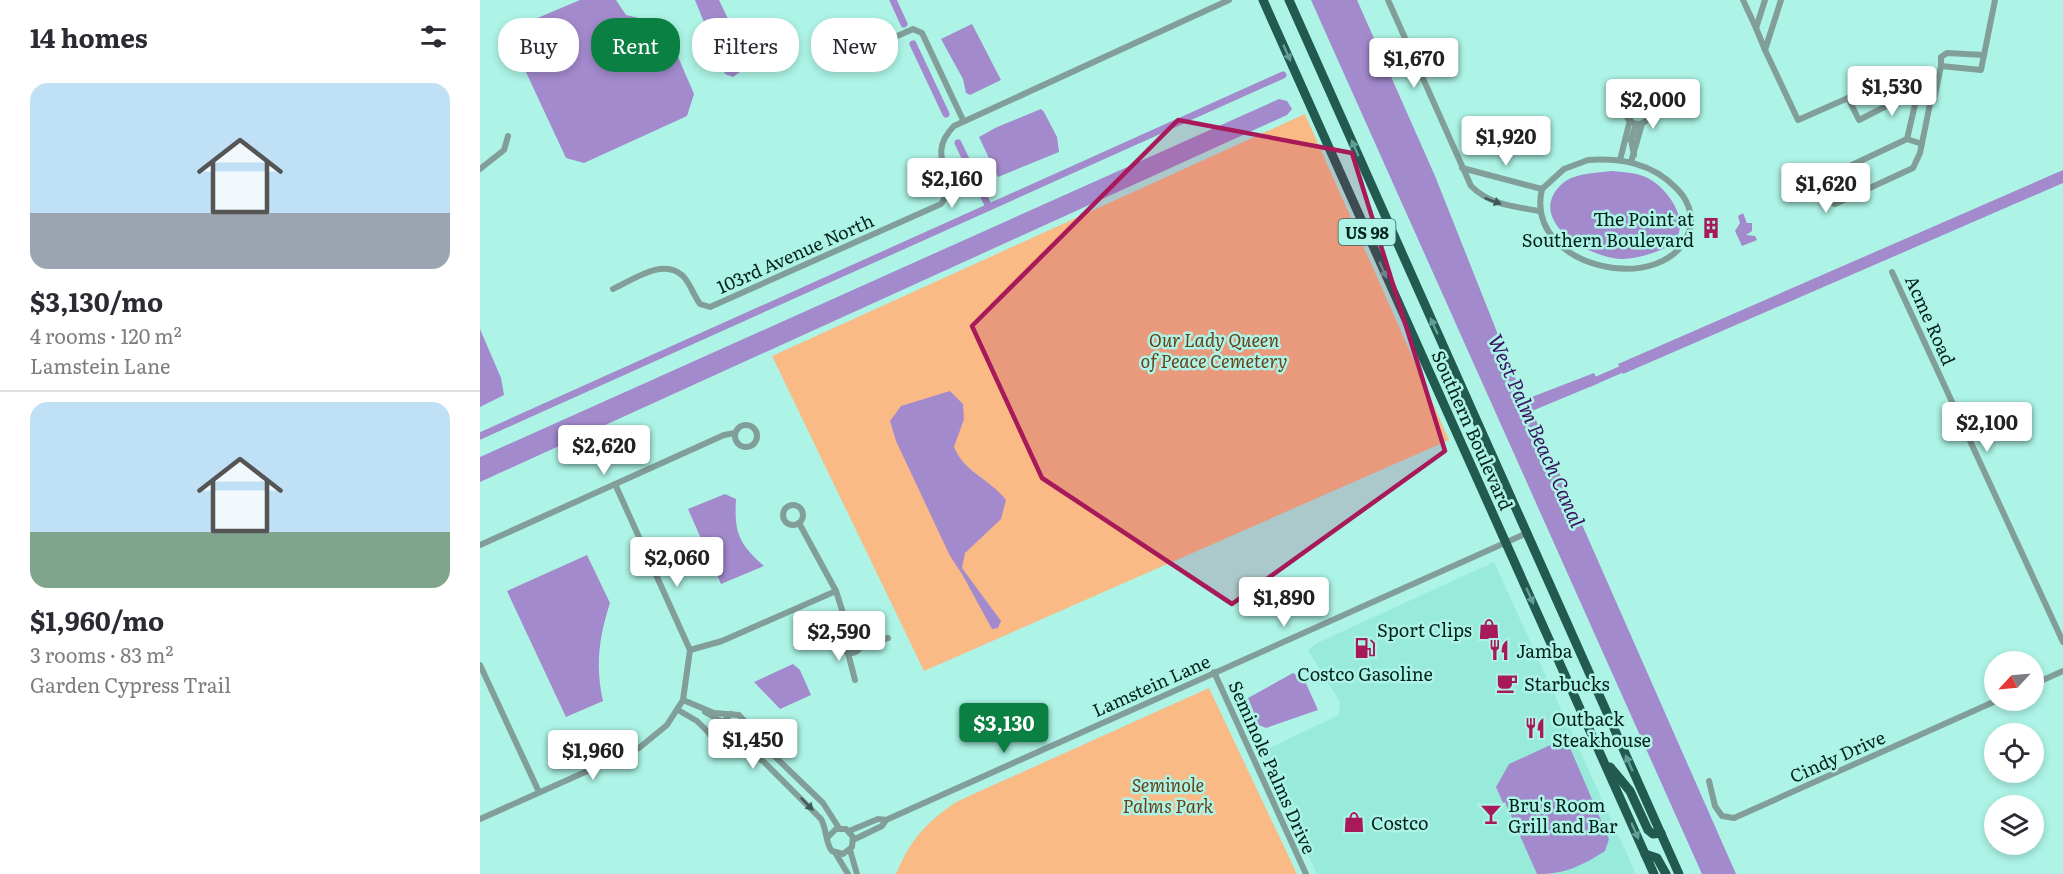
<!DOCTYPE html>
<html lang="en">
<head>
<meta charset="utf-8">
<style>
	body { margin:0; font-family:Literata,serif; background:#f2f2f3; color:#2b2b33; height:100vh; display:flex; flex-direction:column; font-size:22px; white-space:nowrap }
	* { box-sizing:border-box; margin:0 }
	p { font-size:20px; color:#7c7c81 }
	.icon { flex:none; width:33px; height:33px; fill:none; stroke:currentColor; stroke-width:2; stroke-linecap:round; stroke-linejoin:round }
	.map { position:relative; flex:1; overflow:hidden }
	.drawer { display:flex; flex-direction:column; background:#fff; width:480px }
	.drawer>* { flex:none }
	.hud { position:absolute; left:18px; top:18px; width:570px; height:54px; display:flex; gap:12px }
	.needle { width:39px; rotate:244deg }
	.controls { position:absolute; left:1504px; top:651px; display:grid; gap:12px }
	.controls a { display:grid; place-items:center; width:60px; height:60px; border-radius:50%; background:#fff; box-shadow:0 3px 9px #0003; font-size:30px }
	.price { position:absolute; translate:-50% -51px; padding:0 14px; border-radius:6px; background:#fff; color:#222; font-size:20px; line-height:39px; filter:drop-shadow(0 2px 3px #0008) }
	.price::after { content:''; position:absolute; left:50%; top:36px; width:18px; height:14px; margin-left:-9px; background:inherit; clip-path:polygon(0 0,100% 0,50% 100%) }
	.price.active { background:#0b8043; color:#fff }
	ul { padding:0; list-style:none }
	li { display:grid; align-content:center; gap:12px; height:318px; padding:0 30px }
	li+li { border-top:2px solid #e1e1e2 }
	li span { display:grid; place-items:center; height:186px; border-radius:18px; color:#555 }
	li>.icon { margin-inline-start:auto }
	span .icon { width:108px; height:108px; fill:#fffc; stroke-width:1 }
	li b { font-size:26px }
	h2 { display:flex; justify-content:space-between; align-items:center; height:72px; padding:0 30px; font-size:26px }
	.chip { padding:0 21px; border-radius:24px; background:#fff; box-shadow:0 3px 9px #0003; font-size:21px; line-height:54px }
	.chip.active { background:#0b8043; color:#fff }
	main { display:flex; flex:1; min-height:0 }
	.map>svg:first-child { display:block }
	.built { fill:#98eada }
	.green { fill:#faba85 }
	.water { fill:#a38acd }
	.lines { fill:none; stroke-linecap:round; stroke-linejoin:round }
	.canal { stroke:#a38acd; stroke-width:7 }
	.minor { stroke:#829e98; stroke-width:6 }
	.trunk { stroke:#225a50; stroke-width:9 }
	.oneway { fill:#619f94 }
	.oneway2 { fill:#3d5a54 }
	.marked { fill:#a71959; fill-opacity:0.2; stroke:#a71959; stroke-width:4.5; stroke-linejoin:round }
	.labels { text-anchor:middle; dominant-baseline:central; stroke-width:5; stroke-linejoin:round; paint-order:stroke }
	.shield { fill:#adf4e6; stroke:#376159; stroke-width:1.5 }
	.shield-label { font-size:16px; font-weight:bold; fill:#04221d }
	.poi-label { font-size:18px; fill:#04221d; stroke:#adf4e6; text-anchor:start }
	.street-label { font-size:18px; fill:#04221d; stroke:#adf4e6 }
	.park-label { font-size:18px; font-style:italic; fill:#683f17; stroke:#adf4e6 }
	.water-label { font-size:20px; font-style:italic; fill:#3a1262; stroke:#adf4e6 }
</style>
</head>
<body>
<main>
<section class="drawer">
<h2>14 homes<svg class="icon" aria-label="filters" viewBox="0 0 24 24"><path d="M4 7h16M4 17h16"/><circle cx="9" cy="7" r="2"/><circle cx="15" cy="17" r="2"/></svg></h2>
<ul>
<li><span style="background:linear-gradient(#bfe0f5 70%,#9aa5b1 0)"><svg class="icon" aria-label="home" viewBox="0 0 24 24"><path d="M3 11l9-7 9 7M6 9v11h12V9"/></svg></span><div><b>$3,130/mo</b><p>4 rooms · 120 m²</p><p>Lamstein Lane</p></div></li>
<li><span style="background:linear-gradient(#bfe0f5 70%,#7fa58c 0)"><svg class="icon" aria-label="home" viewBox="0 0 24 24"><path d="M3 11l9-7 9 7M6 9v11h12V9"/></svg></span><div><b>$1,960/mo</b><p>3 rooms · 83 m²</p><p>Garden Cypress Trail</p></div></li>
</ul>
</section>
<div class="map">
<svg width="1583" height="874" viewBox="0 0 1583 874">
	<rect width="100%" height="100%" fill="#adf4e6"/>
	<polygon class="built" points="1014,562 1156,874 837,874 779,753 859,715 860,702 828,650 837,643"/>
	<g class="green">
		<polygon points="825,114 969,440 444,671 292,356"/>
		<path d="M729 688 817 874H416C429 841 448 820 478 801Z"/>
	</g>
	<g class="water">
		<polygon points="100,0 136,0 146,15 184,24 214,94 207,116 104,163 86,158 31,40 36,27"/>
		<polygon points="215,0 239,0 270,65 253,77 245,74"/>
		<polygon points="831,0 877,0 955,176 1044,400 1114,373 1119,383 1052,411 1256,874 1222,874"/>
		<polygon points="492,24 521,80 490,95 486,93 483,79 461,39"/>
		<polygon points="799,99 807,101 812,109 807,115 0,482 0,457"/>
		<polygon points="561,109 564,112 577,137 579,152 518,177 499,137 517,127"/>
		<polygon points="1583,170 1583,183 1143,374 1138,364"/>
		<path d="M1131 171C1141 172 1153 172 1163 176 1189 185 1220 233 1183 249 1171 254 1155 259 1143 259 1110 259 1042 219 1083 183 1095 173 1117 173 1131 171Z"/>
		<polygon points="1263,213 1267,223 1272,223 1272,231 1266,235 1275,236 1277,240 1262,246 1255,231 1260,223 1258,216"/>
		<polygon points="0,329 21,378 24,395 0,407"/>
		<path d="M470 391 483 404 484 419 474 447C484 472 510 479 526 500L521 519 485 553 482 568 521 621 518 628 512 629 482 574 470 556 416 441 410 421 421 406Z"/>
		<path d="M245 494 256 499C254 533 259 544 284 566L241 584 208 509Z"/>
		<path d="M107 555 130 603C119 637 115 666 123 701L86 717 27 591Z"/>
		<polygon points="313,664 320,670 331,695 300,709 274,682"/>
		<polygon points="813,673 824,679 838,710 786,728 779,725 768,698"/>
		<path d="M1077 742 1086 744 1091 750 1129 839 1125 851C1101 866 1086 874 1057 874L1025 802 1023 803 1016 787 1029 764Z"/>
	</g>
	<g class="lines">
		<g class="canal">
			<polyline points="413,0 424,24"/>
			<polyline points="433,44 466,114"/>
			<polyline points="478,143 509,207"/>
			<polyline points="1110,383 1149,366"/>
			<polyline points="0,436 803,75"/>
		</g>
		<g class="minor">
			<path d="M908 0 991 186C1010 205 1033 206 1059 211"/>
			<polyline points="1263,0 1276,28"/>
			<polyline points="1285,0 1276,28 1285,50 1301,0"/>
			<polyline points="403,38 413,38 433,29 442,33 483,120"/>
			<polyline points="1285,50 1318,120 1368,98 1379,120 1430,94 1454,100 1461,66 1501,70 1515,0"/>
			<polyline points="1461,66 1461,57 1467,53 1504,55"/>
			<polyline points="1437,96 1427,139 1340,180 1340,185 1348,201 1355,204 1433,168 1440,153 1451,99"/>
			<polyline points="1368,98 1424,72 1458,80"/>
			<circle cx="1158" cy="112" r="12"/>
			<polyline points="1427,139 1442,144"/>
			<polyline points="1154,155 1151,140 1156,124"/>
			<path d="M1108 160C1141 158 1172 163 1196 188 1207 198 1214 215 1210 229 1189 300 1043 269 1062 189L1084 169Z"/>
			<polyline points="1140,160 1150,120"/>
			<polyline points="1151,162 1162,124"/>
			<polyline points="982,168 1062,189"/>
			<polyline points="0,169 24,150 28,136"/>
			<polyline points="1412,272 1583,642"/>
			<path d="M133 289C153 280 183 257 203 276 210 283 214 296 220 304L230 307 461 204C483 174 442 159 474 126L749 0"/>
			<circle cx="266" cy="436" r="11"/>
			<circle cx="313" cy="515" r="10"/>
			<polyline points="319,523 356,591 369,632"/>
			<polyline points="0,545 244,435 255,433"/>
			<circle cx="371" cy="643" r="10"/>
			<polyline points="381,646 408,638"/>
			<polyline points="210,650 242,641 356,591"/>
			<polyline points="368,653 375,680"/>
			<polyline points="0,665 59,792"/>
			<polyline points="734,672 826,874"/>
			<polyline points="1554,684 1583,671"/>
			<polyline points="203,700 234,713 259,715 275,732 284,746 343,803 359,828"/>
			<path d="M198 710 217 721 242 746 265 752 283 761 341 819C347 829 345 843 352 851L363 854 372 847 373 837 366 829H356L348 837"/>
			<polyline points="225,712 281,744"/>
			<polyline points="230,735 251,714"/>
			<polyline points="1229,781 1235,806 1242,816 1254,818 1518,700"/>
			<polyline points="0,819 159,748 187,725 203,700 210,650 135,484"/>
			<polyline points="369,831 398,819 406,820"/>
			<polyline points="373,840 402,826 406,820 1047,533"/>
			<polyline points="370,850 377,874"/>
			<polyline points="356,854 368,874"/>
		</g>
		<g class="trunk">
			<polyline points="783,0 1174,874"/>
			<polyline points="809,0 1199,874"/>
			<polyline points="1130,767 1150,791 1168,830 1173,834 1181,833"/>
			<polyline points="1165,854 1177,858 1186,874"/>
		</g>
	</g>
	<defs><path id="oneway-solid" d="M-6-.8H1V-3.2L6.5 0L1 3.2V.8H-6Z" transform="scale(1.5)"/></defs>
	<g class="oneway">
		<use href="#oneway-solid" transform="translate(807 53) rotate(66)"/>
		<use href="#oneway-solid" transform="translate(875 148) rotate(-114)"/>
		<use href="#oneway-solid" transform="translate(903 270) rotate(66)"/>
		<use href="#oneway-solid" transform="translate(954 326) rotate(-114)"/>
		<use href="#oneway-solid" transform="translate(1050 596) rotate(66)"/>
		<use href="#oneway-solid" transform="translate(1149 763) rotate(-114)"/>
		<use href="#oneway-solid" transform="translate(1155 831) rotate(66)"/>
	</g>
	<g class="oneway2">
		<use href="#oneway-solid" transform="translate(1013 201) rotate(20)"/>
		<use href="#oneway-solid" transform="translate(327 804) rotate(46)"/>
	</g>
	<path class="marked" d="M698 120 872 153 965 451 752 604 562 478 492 326Z"/>
	<defs>
		<symbol id="building-bare" viewBox="-9 -9 18 18"><path d="M-4-6H4V6H1V3H-1V6H-4ZM-2.5-4.3h1.7v1.8h-1.7ZM.8-4.3h1.7v1.8H.8ZM-2.5-1h1.7V.8h-1.7ZM.8-1h1.7V.8H.8Z" fill="#a71959" stroke="#adf4e6" stroke-width="2.5" paint-order="stroke"/></symbol>
		<symbol id="shop-bare" viewBox="-9 -9 18 18"><path d="M-5-2.5h2.3a2.7 3.5 0 0 1 5.4 0H5L5.5 6h-11ZM-1.5-2.5h3a1.5 2.3 0 0 0-3 0Z" fill="#a71959" stroke="#adf4e6" stroke-width="2.5" paint-order="stroke"/></symbol>
		<symbol id="fuel-bare" viewBox="-9 -9 18 18"><path d="M-5.5-6h7V0h2V4h1.3V-2.5L3-4.5l.8-.8L6-3V5H2.5V1h-1V6h-7ZM-4.2-4.7v3.2H.2V-4.7Z" fill="#a71959" stroke="#adf4e6" stroke-width="2.5" paint-order="stroke"/></symbol>
		<symbol id="restaurant-bare" viewBox="-9 -9 18 18"><path d="M-5-6h1v4h1v-4h1v4h1v-4h1v5L-1.5 .5V6h-2V.5L-5-1ZM5-6V6H3V1.5H1.5Q1.5-4 5-6Z" fill="#a71959" stroke="#adf4e6" stroke-width="2.5" paint-order="stroke"/></symbol>
		<symbol id="cafe-bare" viewBox="-9 -9 18 18"><path d="M-5.5-4.5H6V0H3Q3 3.5 0 3.5H-2.5Q-5.5 3.5-5.5 0ZM3-3.2v2h1.7v-2ZM-6 4.5H4V6H-6Z" fill="#a71959" stroke="#adf4e6" stroke-width="2.5" paint-order="stroke"/></symbol>
		<symbol id="bar-bare" viewBox="-9 -9 18 18"><path d="M-6-5H6L.8 .8V4.5H3.5V6h-7V4.5H-.8V.8Z" fill="#a71959" stroke="#adf4e6" stroke-width="2.5" paint-order="stroke"/></symbol>
	</defs>
	<g fill-rule="evenodd">
		<use href="#building-bare" x="1216" y="213" width="30" height="30"/>
		<use href="#shop-bare" x="994" y="614" width="30" height="30"/>
		<use href="#fuel-bare" x="870" y="633" width="30" height="30"/>
		<use href="#restaurant-bare" x="1004" y="635" width="30" height="30"/>
		<use href="#cafe-bare" x="1012" y="668" width="30" height="30"/>
		<use href="#restaurant-bare" x="1040" y="713" width="30" height="30"/>
		<use href="#bar-bare" x="996" y="799" width="30" height="30"/>
		<use href="#shop-bare" x="859" y="807" width="30" height="30"/>
	</g>
	<g class="labels">
		<rect class="shield" x="858.5" y="219" width="57" height="26" rx="4.5"/>
		<g class="shield-label">
			<text x="887" y="232">US 98</text>
		</g>
		<g class="poi-label">
			<text x="1214" y="218" text-anchor="end">The Point at<tspan x="1214" dy="21">Southern Boulevard</tspan></text>
			<text x="992" y="629" text-anchor="end">Sport Clips</text>
			<text x="1036" y="650">Jamba</text>
			<text x="885" y="673" text-anchor="middle">Costco Gasoline</text>
			<text x="1044" y="683">Starbucks</text>
			<text x="1072" y="718">Outback<tspan x="1072" dy="21">Steakhouse</tspan></text>
			<text x="1028" y="804">Bru's Room<tspan x="1028" dy="21">Grill and Bar</tspan></text>
			<text x="891" y="822">Costco</text>
		</g>
		<g class="street-label">
			<text transform="translate(315 253) rotate(-24)">103rd Avenue North</text>
			<text transform="translate(1451 320) rotate(66)">Acme Road</text>
			<text transform="translate(993 430) rotate(66)">Southern Boulevard</text>
			<text transform="translate(671 685) rotate(-24)">Lamstein Lane</text>
			<text transform="translate(1357 756) rotate(-24)">Cindy Drive</text>
			<text transform="translate(793 767) rotate(66)">Seminole Palms Drive</text>
		</g>
		<g class="park-label">
			<text x="734" y="339">Our Lady Queen<tspan x="734" dy="21">of Peace Cemetery</tspan></text>
			<text x="688" y="784">Seminole<tspan x="688" dy="21">Palms Park</tspan></text>
		</g>
		<g class="water-label">
			<text transform="translate(1058 430) rotate(66)">West Palm Beach Canal</text>
		</g>
	</g>
</svg>
<div class="controls">
<a><svg class="needle" viewBox="-14 -14 28 28"><path d="M0-13l5 13h-10z" fill="#e53935"/><path d="M0 13l5-13h-10z" fill="#7c7c81"/></svg></a>
<a><svg class="icon" aria-label="locate" viewBox="0 0 24 24"><circle cx="12" cy="12" r="6"/><path d="M12 2v4M12 18v4M2 12h4M18 12h4"/></svg></a>
<a><svg class="icon" aria-label="layers" viewBox="0 0 24 24"><path d="M12 4l9 5-9 5-9-5zM3 14l9 5 9-5"/></svg></a>
</div>
<b class="price" style="left:934px;top:89px">$1,670</b>
<b class="price" style="left:1412px;top:117px">$1,530</b>
<b class="price" style="left:1173px;top:130px">$2,000</b>
<b class="price" style="left:1026px;top:167px">$1,920</b>
<b class="price" style="left:472px;top:209px">$2,160</b>
<b class="price" style="left:1346px;top:214px">$1,620</b>
<b class="price" style="left:1507px;top:453px">$2,100</b>
<b class="price" style="left:124px;top:476px">$2,620</b>
<b class="price" style="left:197px;top:588px">$2,060</b>
<b class="price" style="left:804px;top:628px">$1,890</b>
<b class="price" style="left:359px;top:662px">$2,590</b>
<b class="price active" style="left:524px;top:754px">$3,130</b>
<b class="price" style="left:273px;top:770px">$1,450</b>
<b class="price" style="left:113px;top:781px">$1,960</b>
<div class="hud">
<a class="chip">Buy</a>
<a class="chip active">Rent</a>
<a class="chip">Filters</a>
<a class="chip">New</a>
</div>
</div>
</main>
</body>
</html>
